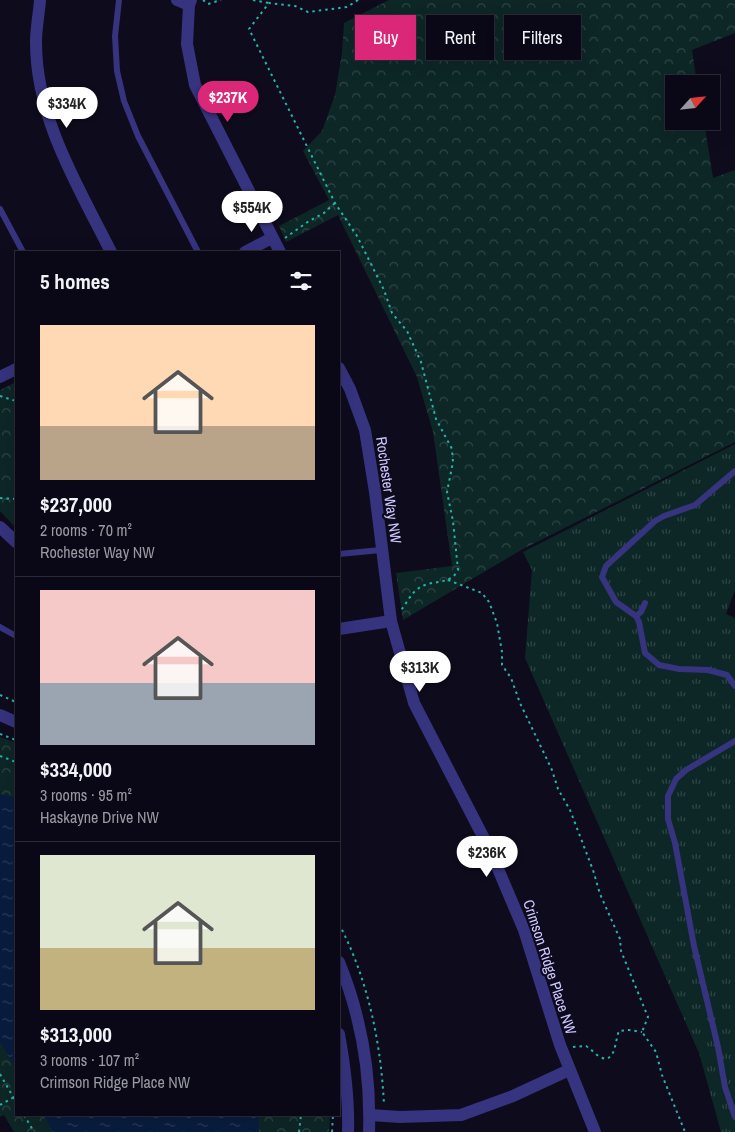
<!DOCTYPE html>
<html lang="en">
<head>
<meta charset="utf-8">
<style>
	body { margin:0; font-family:"Archivo Narrow",sans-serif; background:#181623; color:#f1f3f6; height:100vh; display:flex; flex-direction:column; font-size:19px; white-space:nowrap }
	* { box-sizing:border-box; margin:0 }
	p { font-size:16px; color:#999aa1 }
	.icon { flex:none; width:28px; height:28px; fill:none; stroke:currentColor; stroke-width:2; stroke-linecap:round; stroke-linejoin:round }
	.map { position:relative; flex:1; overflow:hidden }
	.sheet { position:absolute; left:15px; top:251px; width:325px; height:865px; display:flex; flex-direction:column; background:#0a0816; border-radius:0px; box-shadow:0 5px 20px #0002,0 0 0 1px #2a2935 }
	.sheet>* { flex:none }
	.guide { position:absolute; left:355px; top:15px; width:305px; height:45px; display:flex; gap:10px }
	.needle { width:32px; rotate:63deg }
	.buttons { position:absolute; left:665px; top:75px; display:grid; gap:10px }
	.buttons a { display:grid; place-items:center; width:55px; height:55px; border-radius:0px; background:#0a0816; box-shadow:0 5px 20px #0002,0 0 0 1px #2a2935; font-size:25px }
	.price { position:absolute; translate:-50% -42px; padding:0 11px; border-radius:18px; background:#fff; color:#222; font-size:16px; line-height:32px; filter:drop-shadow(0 1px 2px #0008) }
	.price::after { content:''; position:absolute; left:50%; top:30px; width:15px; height:11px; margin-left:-8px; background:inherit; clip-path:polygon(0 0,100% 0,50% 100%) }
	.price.on { background:#db2777; color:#fff }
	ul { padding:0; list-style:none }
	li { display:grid; align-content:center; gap:10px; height:265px; padding:0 25px }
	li+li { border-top:1px solid #2a2935 }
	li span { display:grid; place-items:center; height:155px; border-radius:0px; color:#555 }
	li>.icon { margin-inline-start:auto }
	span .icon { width:90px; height:90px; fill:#fffc; stroke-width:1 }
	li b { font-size:21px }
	h2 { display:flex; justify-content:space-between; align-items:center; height:60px; padding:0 25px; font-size:21px }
	.pill { padding:0 18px; border-radius:0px; background:#0a0816; box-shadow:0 5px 20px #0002,0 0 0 1px #2a2935; font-size:18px; line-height:45px }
	.pill.on { background:#db2777; color:#fff }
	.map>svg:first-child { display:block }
	.grass { fill:url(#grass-tufts) }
	.park { fill:url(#park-crowns) }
	.water { fill:url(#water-ripples) }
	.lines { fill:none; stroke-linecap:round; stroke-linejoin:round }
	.path { stroke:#27b3aa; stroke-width:2; stroke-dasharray:2.5 4; stroke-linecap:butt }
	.service { stroke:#36337f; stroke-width:6 }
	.minor { stroke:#36337f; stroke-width:12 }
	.tertiary { stroke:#36337f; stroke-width:12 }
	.labels { text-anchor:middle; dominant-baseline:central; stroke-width:4.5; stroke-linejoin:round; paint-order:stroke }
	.street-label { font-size:15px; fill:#cdc7ff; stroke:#0e0b1d }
</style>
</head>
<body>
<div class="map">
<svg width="735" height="1132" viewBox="0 0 735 1132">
	<defs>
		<pattern id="grass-tufts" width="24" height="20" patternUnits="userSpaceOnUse" patternTransform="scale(1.25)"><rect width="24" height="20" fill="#0d2726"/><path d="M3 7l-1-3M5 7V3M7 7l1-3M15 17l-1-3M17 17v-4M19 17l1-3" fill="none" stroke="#2f4547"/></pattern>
		<pattern id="park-crowns" width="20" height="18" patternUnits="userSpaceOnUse" patternTransform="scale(1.25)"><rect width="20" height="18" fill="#0d2726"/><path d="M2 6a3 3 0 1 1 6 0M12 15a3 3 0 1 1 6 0" fill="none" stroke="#2f4547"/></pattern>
		<pattern id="water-ripples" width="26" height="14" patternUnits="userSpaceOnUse" patternTransform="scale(1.25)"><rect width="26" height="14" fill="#081d3e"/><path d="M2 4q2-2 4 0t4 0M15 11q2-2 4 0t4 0" fill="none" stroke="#2b3c5b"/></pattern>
	</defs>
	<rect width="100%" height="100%" fill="#0e0b1d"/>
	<polygon class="grass" points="735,444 735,590 726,614 735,618 735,1132 721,1132 699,1053 525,658 532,570 523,552"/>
	<g class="park">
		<polygon points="389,0 735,0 735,33 692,50 697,84 674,84 674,121 704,121 713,178 735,170 735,442 521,550 403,620 396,573 452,566 433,432 417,377 338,215 286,242 279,226 329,200 303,151 322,131 335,95 342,53 344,23"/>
		<polygon points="16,382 16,528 0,511 0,390"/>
		<polygon points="0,737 16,743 16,1115 330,1115 329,1132 14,1132 4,1115 0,1117"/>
	</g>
	<g class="water">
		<polygon points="0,794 16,798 16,1069 0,1042"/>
		<polygon points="43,1115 259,1115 259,1132 53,1132"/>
	</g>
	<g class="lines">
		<g class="path">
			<polyline points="203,0 208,4 221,0"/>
			<polyline points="253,0 269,3"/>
			<path d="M358 0 347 7 308 12 295 6 269 3 249 29 335 203 357 236 384 290 392 313 407 331 421 362 436 419 452 449 453 462 447 492 453 521 458 570C450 586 432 579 419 588 411 593 407 603 401 610"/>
			<polyline points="285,238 309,221 324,213 335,203"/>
			<polyline points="0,396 16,401"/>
			<polyline points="0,498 16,499"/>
			<polyline points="448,580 482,593 489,602 497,623 502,652 502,665 511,678 520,703 552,770 558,789 570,810 593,870 600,894 620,939 621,951 648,1017 642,1032 656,1052 662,1075 685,1132"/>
			<polyline points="0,695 16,702"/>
			<polyline points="0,734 16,740"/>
			<polyline points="0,756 16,762"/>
			<path d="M339 924C368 979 381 1043 384 1105"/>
			<path d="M573 1047 586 1046C591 1049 595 1054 600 1057 616 1065 615 1039 619 1031L629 1030 642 1032"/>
			<polyline points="0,1074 16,1102"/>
			<polyline points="0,1105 14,1097"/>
			<polyline points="24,1115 34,1132"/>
			<polyline points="299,1132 301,1115"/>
			<polyline points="332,1132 333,1115"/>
		</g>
		<g class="service">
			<polyline points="119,0 115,36 117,71 124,101 138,136 198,252"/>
			<polyline points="0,209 23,252"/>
			<polyline points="735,471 695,505 664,516 655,521 606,566 602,577 616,602 636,616 639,622 645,653 659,665 679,669 708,670 727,675 735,686"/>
			<polyline points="339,554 381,550"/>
			<polyline points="636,616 641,612 645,603"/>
			<polyline points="0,627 16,636"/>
			<polyline points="735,741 686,770 676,779 668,796 668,819 675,843 694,946 718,1047 725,1087 735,1117"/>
		</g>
		<g class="minor">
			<path d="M40 0C39 14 36 28 36 42 36 119 78 186 111 252"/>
			<polyline points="177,0 189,5"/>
			<polyline points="191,0 189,5 187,44 195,85 280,252"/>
			<polyline points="245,252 272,238"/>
			<polyline points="339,368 350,389 365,430 375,492 391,621 414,703 490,850 524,930 560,1045 595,1132"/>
			<polyline points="0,377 16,369"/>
			<polyline points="0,527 16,542"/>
			<polyline points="339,629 391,621"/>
			<polyline points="407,679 415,680 429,675"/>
			<polyline points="0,715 16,722"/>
			<polyline points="370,1115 400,1117 461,1115 513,1096 569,1070"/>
		</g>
		<g class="tertiary">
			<path d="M339 962C361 1016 371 1074 369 1132"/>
			<path d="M339 1034C345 1067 349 1099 348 1132"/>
		</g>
	</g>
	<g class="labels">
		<g class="street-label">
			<text transform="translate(389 490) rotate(82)">Rochester Way NW</text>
			<text transform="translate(550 967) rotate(72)">Crimson Ridge Place NW</text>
		</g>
	</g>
</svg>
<div class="buttons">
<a><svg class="needle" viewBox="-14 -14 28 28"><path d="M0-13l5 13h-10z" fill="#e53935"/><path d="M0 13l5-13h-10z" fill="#999aa1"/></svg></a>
</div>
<b class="price on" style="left:228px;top:123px">$237K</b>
<b class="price" style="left:67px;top:129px">$334K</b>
<b class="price" style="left:252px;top:233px">$554K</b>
<b class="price" style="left:420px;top:693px">$313K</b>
<b class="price" style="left:487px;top:878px">$236K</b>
<div class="guide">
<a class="pill on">Buy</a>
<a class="pill">Rent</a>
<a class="pill">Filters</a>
</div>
<section class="sheet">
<h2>5 homes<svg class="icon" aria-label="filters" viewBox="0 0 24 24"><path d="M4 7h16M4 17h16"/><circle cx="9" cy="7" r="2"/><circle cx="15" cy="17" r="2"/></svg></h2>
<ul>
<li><span style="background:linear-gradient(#ffd9b3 65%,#b9a48a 0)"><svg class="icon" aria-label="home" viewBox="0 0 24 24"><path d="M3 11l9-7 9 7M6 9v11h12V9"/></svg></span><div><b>$237,000</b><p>2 rooms · 70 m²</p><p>Rochester Way NW</p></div></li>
<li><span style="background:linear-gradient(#f6c9c9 60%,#9aa5b1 0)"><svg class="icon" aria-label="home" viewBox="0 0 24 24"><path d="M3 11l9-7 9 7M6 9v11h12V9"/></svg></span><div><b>$334,000</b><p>3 rooms · 95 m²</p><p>Haskayne Drive NW</p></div></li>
<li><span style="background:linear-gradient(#dfe7d0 60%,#c2b280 0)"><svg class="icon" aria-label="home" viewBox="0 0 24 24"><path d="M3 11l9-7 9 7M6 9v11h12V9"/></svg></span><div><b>$313,000</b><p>3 rooms · 107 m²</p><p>Crimson Ridge Place NW</p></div></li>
</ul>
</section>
</div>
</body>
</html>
